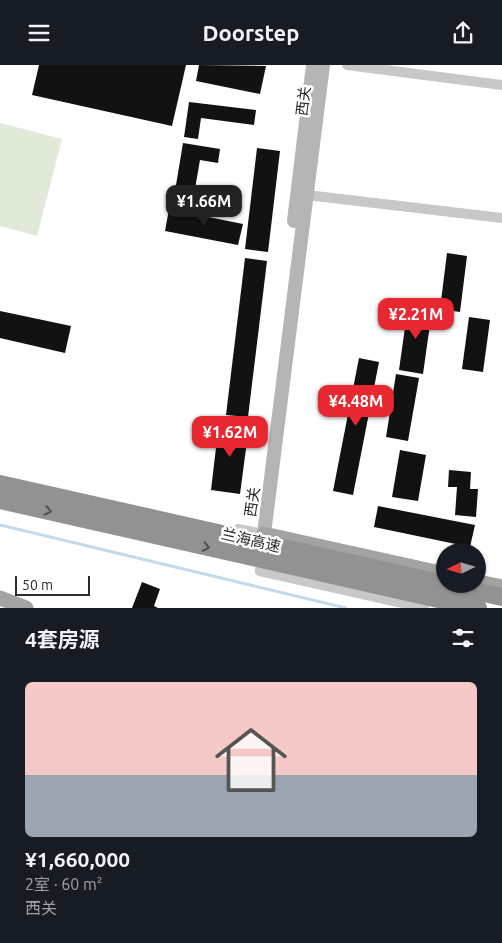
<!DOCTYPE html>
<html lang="zh">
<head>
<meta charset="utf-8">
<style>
	body { margin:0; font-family:Ubuntu,"Noto Sans SC",sans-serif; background:#20242c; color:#f1f3f6; height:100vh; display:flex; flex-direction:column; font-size:19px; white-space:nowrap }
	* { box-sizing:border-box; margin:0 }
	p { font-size:16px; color:#9ea1a6 }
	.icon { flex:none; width:28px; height:28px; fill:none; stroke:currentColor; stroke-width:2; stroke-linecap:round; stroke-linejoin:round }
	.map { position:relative; height:543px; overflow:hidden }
	.details { display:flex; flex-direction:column; background:#171b24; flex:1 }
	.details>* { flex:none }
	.needle { width:32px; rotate:265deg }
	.controls { position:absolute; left:436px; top:478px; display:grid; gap:10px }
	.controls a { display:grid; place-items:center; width:50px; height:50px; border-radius:50%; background:#171b24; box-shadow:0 1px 4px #0004; font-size:25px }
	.scale { position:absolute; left:15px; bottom:12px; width:75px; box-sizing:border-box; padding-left:5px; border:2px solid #2b2b2b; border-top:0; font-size:14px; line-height:18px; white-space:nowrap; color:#2b2b2b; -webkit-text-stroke:4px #fff; paint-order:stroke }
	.price { position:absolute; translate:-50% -42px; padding:0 11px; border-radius:10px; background:#e82830; color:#fff; font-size:16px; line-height:32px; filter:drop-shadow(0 1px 2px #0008) }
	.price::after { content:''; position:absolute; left:50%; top:30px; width:15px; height:11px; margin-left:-8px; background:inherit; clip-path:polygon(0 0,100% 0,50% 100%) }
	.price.selected { background:#222; color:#fff }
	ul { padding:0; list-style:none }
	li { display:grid; align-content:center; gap:10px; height:265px; padding:0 25px }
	li span { display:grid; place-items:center; height:155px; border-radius:8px; color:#555 }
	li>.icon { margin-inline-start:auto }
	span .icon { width:90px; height:90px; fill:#fffc; stroke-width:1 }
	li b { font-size:21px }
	h2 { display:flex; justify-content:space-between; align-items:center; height:60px; padding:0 25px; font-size:21px }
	header { display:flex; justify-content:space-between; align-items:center; height:65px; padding:0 25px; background:#171b24; font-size:22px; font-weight:600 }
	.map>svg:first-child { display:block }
	.green { fill:#e1ead8 }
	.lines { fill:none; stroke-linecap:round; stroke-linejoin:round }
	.stream { stroke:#c3daeb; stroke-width:3 }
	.building { fill:#121212 }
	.minor { stroke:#c8c8c8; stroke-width:10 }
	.secondary { stroke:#b5b5b5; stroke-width:14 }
	.primary { stroke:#a3a3a3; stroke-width:15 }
	.motorway { stroke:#929292; stroke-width:18 }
	.oneway { stroke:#4f4f4f }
	.labels { text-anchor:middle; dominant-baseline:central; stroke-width:5; stroke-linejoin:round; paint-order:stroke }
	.street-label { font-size:15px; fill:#2b2b2b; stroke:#fff }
</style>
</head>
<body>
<header><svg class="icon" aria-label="menu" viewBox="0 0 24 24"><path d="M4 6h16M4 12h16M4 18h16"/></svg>Doorstep<svg class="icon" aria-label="share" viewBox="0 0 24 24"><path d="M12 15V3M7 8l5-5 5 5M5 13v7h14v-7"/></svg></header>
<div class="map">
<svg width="502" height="543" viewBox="0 0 502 543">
	<rect width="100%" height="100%" fill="#fff"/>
	<polygon class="green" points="0,58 62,74 37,171 0,161"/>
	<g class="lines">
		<polyline class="stream" points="0,460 346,543"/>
	</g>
	<g class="building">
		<polygon points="39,0 186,0 172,61 32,30"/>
		<polygon points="199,0 266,1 260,29 196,16"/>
		<polygon points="189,37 256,45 254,60 201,53 198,74 184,72"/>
		<polygon points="183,78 220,84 218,98 200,95 193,135 174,132"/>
		<polygon points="257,83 280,86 268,187 245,184"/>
		<polygon points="169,144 243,159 238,180 165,166"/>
		<polygon points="447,188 467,191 460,247 440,244"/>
		<polygon points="245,193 267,196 248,352 226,350"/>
		<polygon points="408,241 432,245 423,309 399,305"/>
		<polygon points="0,246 71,261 65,288 0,273"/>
		<polygon points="469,252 490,255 483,307 462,304"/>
		<polygon points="359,293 379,297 353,430 333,426"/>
		<polygon points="396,309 419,313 408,376 386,372"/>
		<polygon points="219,357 249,361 240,429 211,425"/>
		<polygon points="400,385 426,390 418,436 392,432"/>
		<polygon points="449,405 471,407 470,424 478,424 476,452 455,450 457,422 448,422"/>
		<polygon points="378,441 475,460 470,482 374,462"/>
		<polygon points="142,517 160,524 154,541 158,543 132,543"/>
	</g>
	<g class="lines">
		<g class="minor">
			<polyline points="347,0 502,20"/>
			<polyline points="307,130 502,153"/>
			<polyline points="238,464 264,469 264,475"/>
			<polyline points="262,489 260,506 424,543"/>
		</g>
		<g class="secondary">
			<polyline points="294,156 313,0"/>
			<polyline points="264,469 323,0"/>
		</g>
		<g class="primary">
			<polyline points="264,469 445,509"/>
			<polyline points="478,517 502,522"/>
			<polyline points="0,533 26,543"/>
		</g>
		<g class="motorway">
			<polyline points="0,419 502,532"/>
			<polyline points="0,435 478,543"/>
		</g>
	</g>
	<defs><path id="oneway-chevron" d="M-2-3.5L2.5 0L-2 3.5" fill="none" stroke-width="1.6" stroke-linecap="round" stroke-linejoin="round" transform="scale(1.25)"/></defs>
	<g class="oneway">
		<use href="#oneway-chevron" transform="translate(48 446) rotate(13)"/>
		<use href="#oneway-chevron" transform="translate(206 482) rotate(12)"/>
	</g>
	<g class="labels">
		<g class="street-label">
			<text transform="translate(303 36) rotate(-83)">西关</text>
			<text transform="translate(252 437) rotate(-82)">西关</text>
			<text transform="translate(251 475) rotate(13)">兰海高速</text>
		</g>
	</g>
</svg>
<div class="controls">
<a><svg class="needle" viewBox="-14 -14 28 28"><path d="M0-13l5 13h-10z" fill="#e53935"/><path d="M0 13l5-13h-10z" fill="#9ea1a6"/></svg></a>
</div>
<div class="scale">50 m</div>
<b class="price selected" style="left:204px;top:162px">¥1.66M</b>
<b class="price" style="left:416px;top:275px">¥2.21M</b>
<b class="price" style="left:356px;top:362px">¥4.48M</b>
<b class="price" style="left:230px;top:393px">¥1.62M</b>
</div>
<section class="details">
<h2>4套房源<svg class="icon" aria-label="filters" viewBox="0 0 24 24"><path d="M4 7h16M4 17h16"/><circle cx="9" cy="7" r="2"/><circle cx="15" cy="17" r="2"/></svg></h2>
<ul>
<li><span style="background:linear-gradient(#f6c9c9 60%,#9aa5b1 0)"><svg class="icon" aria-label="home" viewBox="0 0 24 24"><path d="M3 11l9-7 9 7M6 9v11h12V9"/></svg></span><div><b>¥1,660,000</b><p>2室 · 60 m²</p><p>西关</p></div></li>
</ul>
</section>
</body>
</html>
